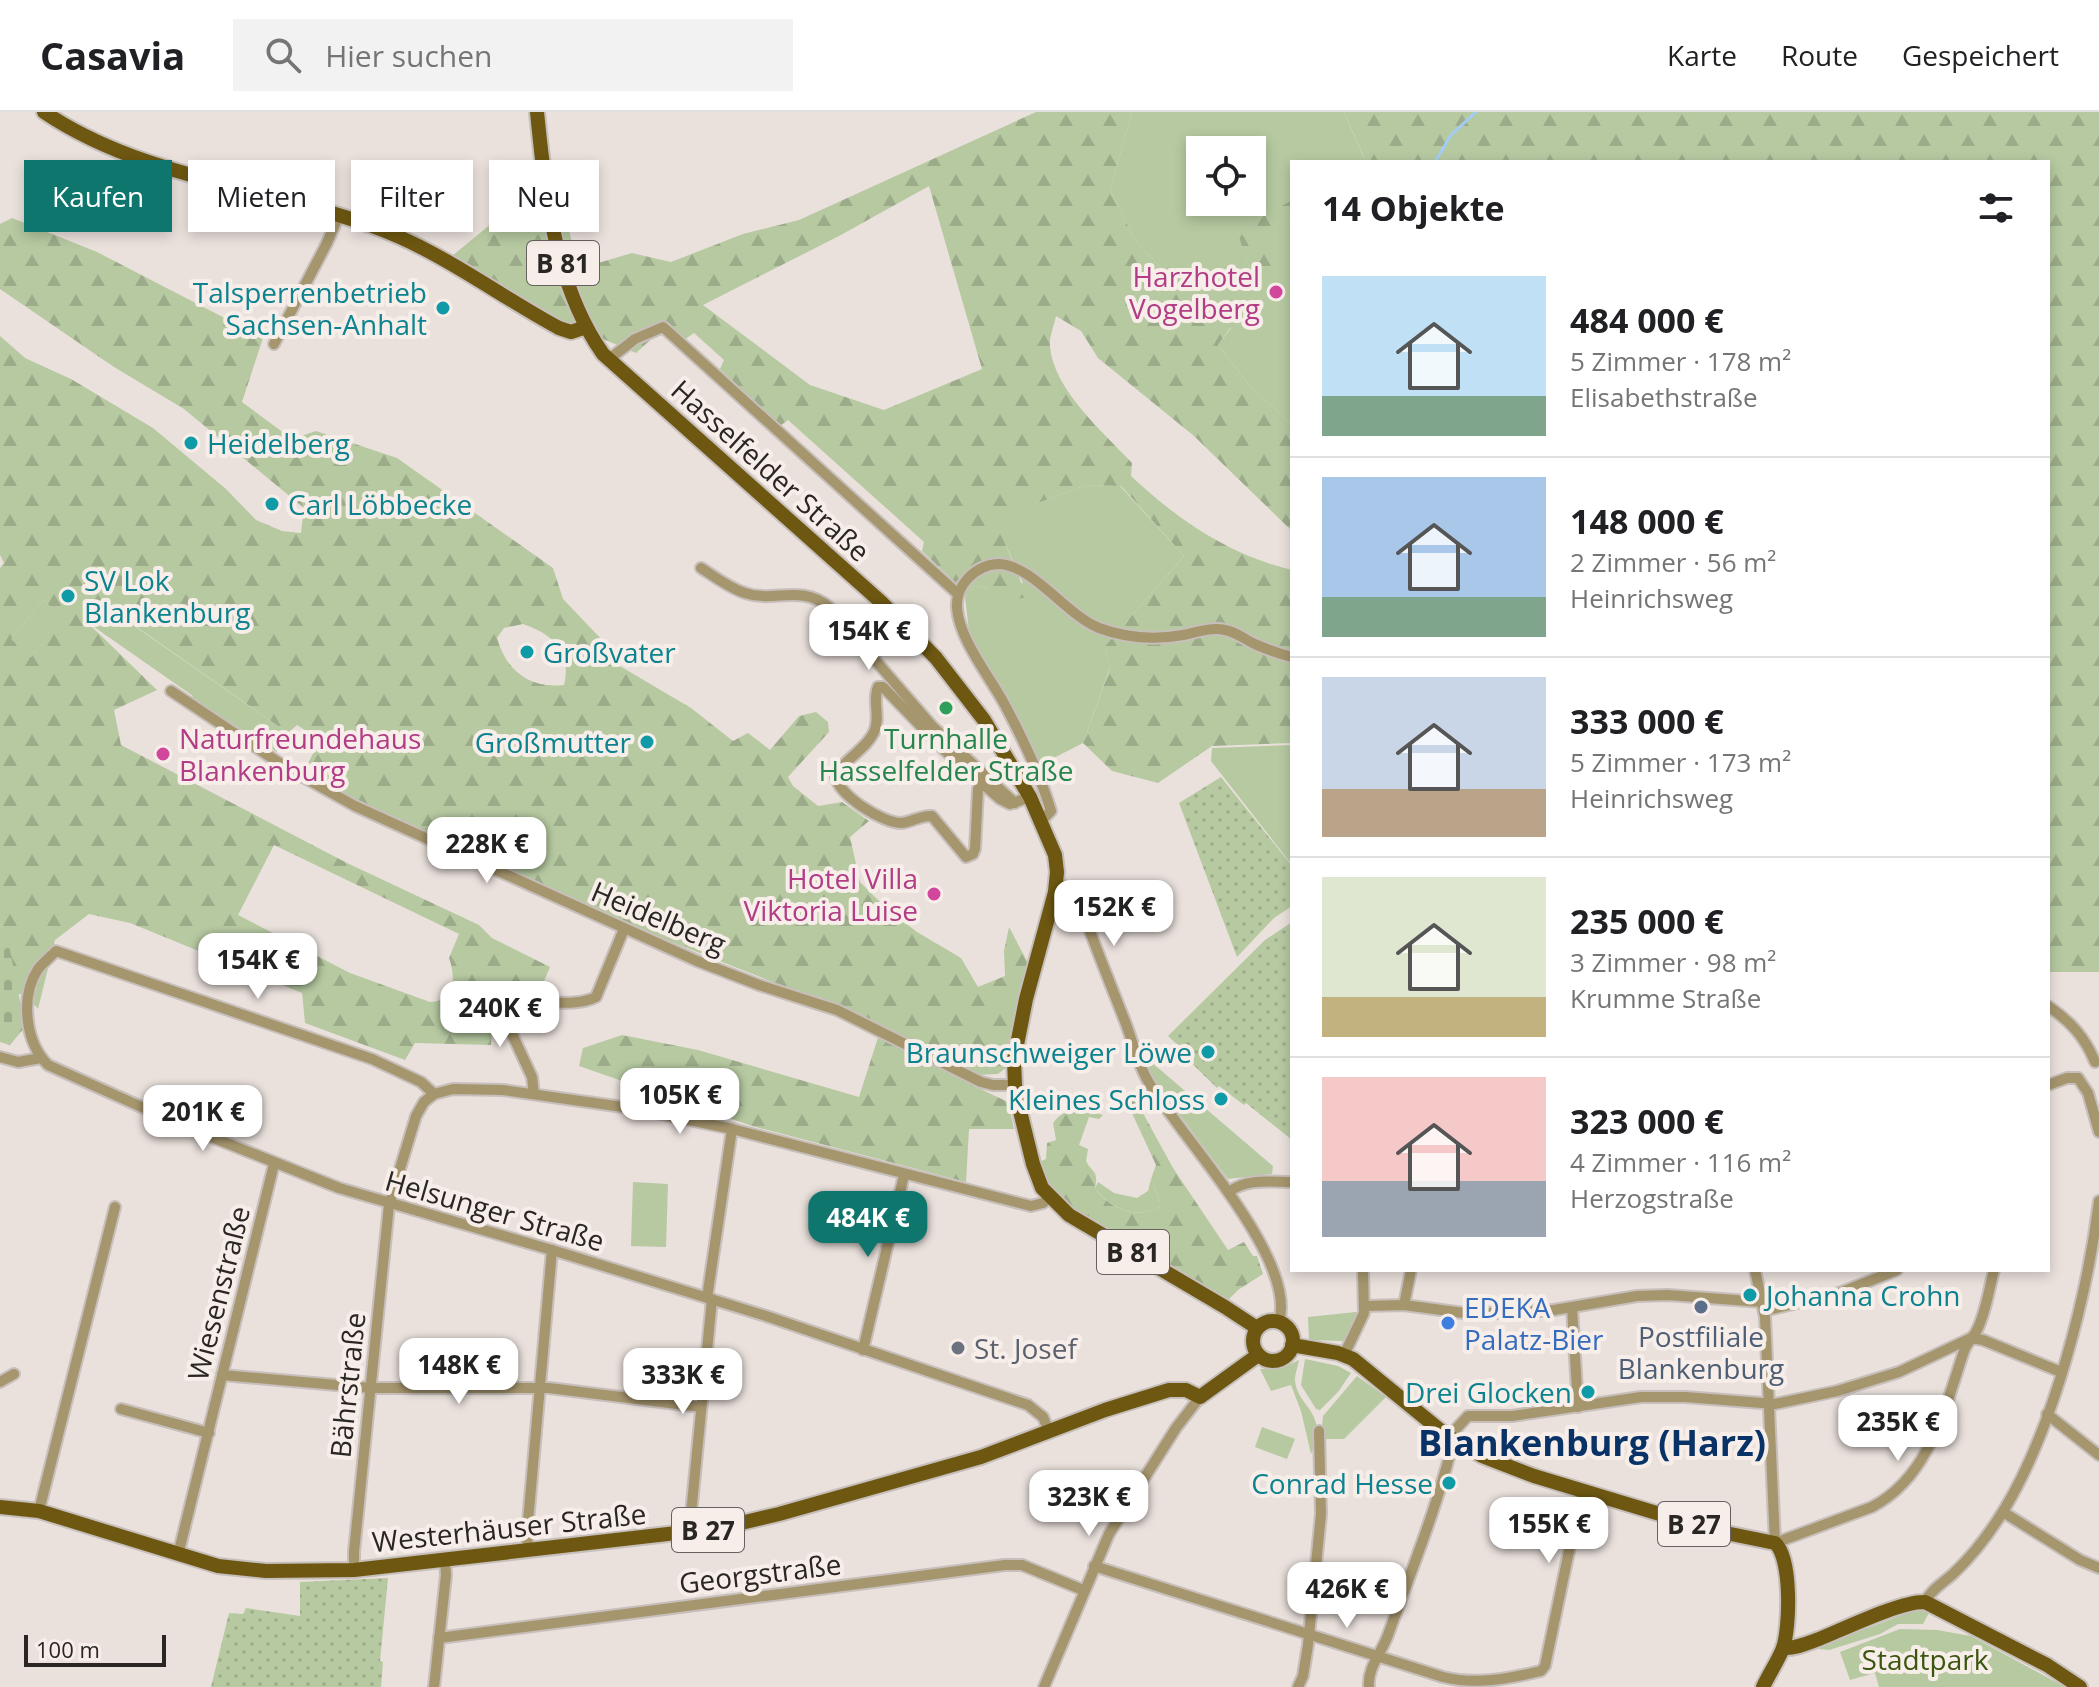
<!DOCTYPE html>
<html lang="de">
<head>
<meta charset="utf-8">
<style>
	body { margin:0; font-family:"Open Sans",sans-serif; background:#f2f2f2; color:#202124; height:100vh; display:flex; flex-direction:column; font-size:30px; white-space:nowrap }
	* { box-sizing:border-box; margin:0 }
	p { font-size:26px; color:#757577 }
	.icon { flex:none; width:44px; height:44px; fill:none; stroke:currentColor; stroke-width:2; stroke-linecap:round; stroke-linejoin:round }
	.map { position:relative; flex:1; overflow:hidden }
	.details { position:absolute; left:1290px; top:48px; width:760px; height:1112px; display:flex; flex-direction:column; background:#fff; border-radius:0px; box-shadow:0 4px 12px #0003 }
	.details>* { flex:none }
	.guide { position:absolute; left:24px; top:48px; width:760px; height:72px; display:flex; gap:16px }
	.fabs { position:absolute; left:1186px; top:24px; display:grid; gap:16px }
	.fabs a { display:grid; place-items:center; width:80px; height:80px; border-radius:0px; background:#fff; box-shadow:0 4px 12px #0003; font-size:40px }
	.scale { position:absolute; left:24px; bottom:20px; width:142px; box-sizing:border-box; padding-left:8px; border:4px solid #292624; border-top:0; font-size:22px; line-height:28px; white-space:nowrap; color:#292624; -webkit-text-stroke:6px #f7eee9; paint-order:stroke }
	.price { position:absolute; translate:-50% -68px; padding:0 18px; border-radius:16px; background:#fff; color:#222; font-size:26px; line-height:52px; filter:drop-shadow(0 2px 4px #0008) }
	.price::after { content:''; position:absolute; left:50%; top:48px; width:24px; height:18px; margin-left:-12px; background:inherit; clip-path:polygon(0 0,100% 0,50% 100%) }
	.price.current { background:#0f766e; color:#fff }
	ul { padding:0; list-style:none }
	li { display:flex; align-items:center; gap:24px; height:200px; padding:0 32px }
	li+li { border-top:2px solid #e0e0e0 }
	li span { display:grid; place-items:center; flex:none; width:224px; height:160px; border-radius:0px; color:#555 }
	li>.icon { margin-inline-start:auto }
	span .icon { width:96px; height:96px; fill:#fffc; stroke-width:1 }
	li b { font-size:34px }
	h2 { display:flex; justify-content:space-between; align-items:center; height:96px; padding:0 32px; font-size:34px }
	.tag { padding:0 28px; border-radius:0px; background:#fff; box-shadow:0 4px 12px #0003; font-size:28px; line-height:72px }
	.tag.current { background:#0f766e; color:#fff }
	header { display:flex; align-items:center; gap:48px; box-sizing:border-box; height:112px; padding:0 40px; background:#fff; border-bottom:2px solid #e0e0e0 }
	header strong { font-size:38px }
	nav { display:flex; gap:44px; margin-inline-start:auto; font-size:28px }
	.search { width:560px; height:72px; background:#f2f2f2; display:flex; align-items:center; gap:20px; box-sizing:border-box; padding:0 28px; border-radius:0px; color:#757577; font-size:30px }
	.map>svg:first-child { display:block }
	.green { fill:#b6c9a1; fill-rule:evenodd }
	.forest { fill:url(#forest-firs); fill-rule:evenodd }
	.cemetery { fill:url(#cemetery-stones) }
	.garden { fill:url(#garden-dots) }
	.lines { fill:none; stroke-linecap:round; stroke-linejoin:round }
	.stream { stroke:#a4cdf4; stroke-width:3 }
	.minor-casing { stroke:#c7bfbb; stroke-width:14 }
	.major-casing { stroke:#c7bfbb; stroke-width:18 }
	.minor { stroke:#a6966e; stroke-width:10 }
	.major { stroke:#6d5711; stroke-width:14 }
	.hotel-dot { fill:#d1479c; stroke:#f7eee9; stroke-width:3 }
	.culture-dot { fill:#0f9aa8; stroke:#f7eee9; stroke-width:3 }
	.leisure-dot { fill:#2e9e5b; stroke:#f7eee9; stroke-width:3 }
	.service-dot { fill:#5c6f8a; stroke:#f7eee9; stroke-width:3 }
	.shop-dot { fill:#3f7fe0; stroke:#f7eee9; stroke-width:3 }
	.worship-dot { fill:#6b7280; stroke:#f7eee9; stroke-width:3 }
	.labels { text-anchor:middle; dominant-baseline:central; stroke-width:8; stroke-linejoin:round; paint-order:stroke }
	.shield { fill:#f7eee9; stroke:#67625f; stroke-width:2 }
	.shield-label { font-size:26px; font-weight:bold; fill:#292624 }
	.hotel-label { font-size:28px; fill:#b23c85; stroke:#f7eee9; text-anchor:end }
	.culture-label { font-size:28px; fill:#0d838f; stroke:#f7eee9; text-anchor:end }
	.street-label { font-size:28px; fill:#292624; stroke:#f7eee9 }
	.leisure-label { font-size:28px; fill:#27864d; stroke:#f7eee9 }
	.shop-label { font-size:28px; fill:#366cbe; stroke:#f7eee9; text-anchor:start }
	.service-label { font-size:28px; fill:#4e5e75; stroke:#f7eee9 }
	.worship-label { font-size:28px; fill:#5b616d; stroke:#f7eee9; text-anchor:start }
	.park-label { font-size:28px; fill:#3b5610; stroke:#f7eee9 }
	.district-label { font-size:36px; font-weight:bold; fill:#093366; stroke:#f7eee9 }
</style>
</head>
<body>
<header>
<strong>Casavia</strong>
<div class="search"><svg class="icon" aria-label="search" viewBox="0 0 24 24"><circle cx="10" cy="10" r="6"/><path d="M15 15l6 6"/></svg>Hier suchen</div>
<nav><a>Karte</a><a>Route</a><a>Gespeichert</a></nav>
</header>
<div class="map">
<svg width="2099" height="1575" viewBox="0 0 2099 1575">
	<defs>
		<pattern id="forest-firs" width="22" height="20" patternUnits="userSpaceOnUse" patternTransform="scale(2)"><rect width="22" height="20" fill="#b6c9a1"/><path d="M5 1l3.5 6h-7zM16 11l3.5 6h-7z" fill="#9cac8a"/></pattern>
		<pattern id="cemetery-stones" width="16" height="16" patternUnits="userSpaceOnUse" patternTransform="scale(2)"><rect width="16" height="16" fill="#b6c9a1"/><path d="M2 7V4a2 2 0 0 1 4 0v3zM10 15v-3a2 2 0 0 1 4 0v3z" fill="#9cac8a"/></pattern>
		<pattern id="garden-dots" width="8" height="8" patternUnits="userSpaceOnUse" patternTransform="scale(2)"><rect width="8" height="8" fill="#b6c9a1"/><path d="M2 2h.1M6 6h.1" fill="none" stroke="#9cac8a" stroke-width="1.8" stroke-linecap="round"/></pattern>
	</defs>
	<rect width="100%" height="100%" fill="#eae1dc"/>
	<g class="green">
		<path d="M1132 0H1344L1364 46 1356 50H1292V88L1238 120 1251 161 1276 118 1292 110V314L1246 269 1218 233 1231 216 1161 156 1135 128 1110 78ZM1200 38H1252V90H1200Z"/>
		<polygon points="1086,373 1120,374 1184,444 1105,534 1110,555 1083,631 1040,653 969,520 965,485 975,474 989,476 1023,471 994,407"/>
		<polygon points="43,488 64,505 31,545 10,528"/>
		<polygon points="100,490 288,621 277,640 192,586 193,584 87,510"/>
		<polygon points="1292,633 1292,753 1211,649 1212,636"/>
		<polygon points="1146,948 1150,949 1273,1054 1272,1062 1228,1067 1154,969"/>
		<path d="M1151 1067 1161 1093C1140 1110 1109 1096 1095 1076L1098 1070 1114 1081 1137 1086 1148 1079Z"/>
		<polygon points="633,1070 668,1072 666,1135 631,1134"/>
		<polygon points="1356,1200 1359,1202 1343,1229 1309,1228 1308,1205"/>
		<polygon points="1305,1247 1338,1254 1351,1261 1338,1280 1320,1298 1316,1297 1301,1273"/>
		<path d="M1299 1248C1298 1254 1295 1262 1295 1268 1297 1296 1330 1299 1311 1342L1301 1299 1291 1273 1271 1279 1260 1257H1280Z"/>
		<polygon points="1357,1264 1386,1285 1344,1327 1321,1327 1323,1304"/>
		<polygon points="1262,1315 1295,1327 1287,1347 1255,1335"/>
		<polygon points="1918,1497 1928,1498 1929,1501 1923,1512 1898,1512 1880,1522 1858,1529 1829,1538 1819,1537 1820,1534"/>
		<polygon points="1900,1517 1937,1518 1971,1524 2065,1575 1879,1575 1875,1561 1850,1568 1840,1540"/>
	</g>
	<g class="forest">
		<path d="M1036 0H1132L1110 78 1135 128 1161 156 1176 159 1231 215 1218 233 1246 269 1292 314V419L1194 324 1098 246 1081 219 1056 204C1054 214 1049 225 1050 235 1054 278 1103 320 1132 351L1131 364C1178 408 1229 443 1292 458V631L1212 634 1158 671 1112 659 1083 631 1110 556 1105 534 1184 444 1121 374 1086 373 995 407 1027 485 1003 490 989 476 975 474 965 485 957 472 922 439 924 430 788 308 780 314 720 257 724 248 694 221 684 228 672 216 659 220 636 241 549 204 452 144 537 74 569 118 576 147 588 154 632 141 671 150 743 122 799 108ZM929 74 982 257 884 298 810 273 703 193 839 124Z"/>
		<polygon points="1344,0 2099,0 2099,860 2048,860 2048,50 1356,50 1364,45"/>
		<polygon points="1292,88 1292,110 1276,119 1275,152 1251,161 1237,119"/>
		<path d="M12 106 97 140 263 226 242 290 292 327 316 319 397 346 553 456 563 487 606 532 608 547 691 596 733 629 748 621 770 638 799 604 816 600 828 610 829 620 788 665 793 674 818 694 842 690 869 709 850 725 860 770 887 797 917 820 961 846 978 875 1005 864 1004 839 1009 815 1029 853 1007 955 998 962 977 963 972 973 1008 990 1014 1017H969L966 1070 752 1014 579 954 583 936 622 923 698 938 859 985 882 913 588 797 464 736 359 691 304 659 320 628 297 613 288 621 101 490 87 510 157 578 114 598 121 633 347 751 479 813 492 826 550 855 539 881 505 888 492 916 491 933 415 931 405 948 305 911 302 881 130 811 89 802 55 828 38 897 26 883 18 882 7 828 0 812V456L4 451 0 443V224L25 246 71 267 153 316 226 377 256 408 282 419 301 421 304 396 184 297 114 255 0 177V112ZM43 488 63 505 31 545 11 527ZM523 512C553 522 572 540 564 573 530 577 506 559 497 526L504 516ZM274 733 459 822 449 846C456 865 455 889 430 890L350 861 238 803Z"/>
		<path d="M1133 983 1173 1056 1228 1138 1244 1130 1253 1144H1257L1263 1162 1238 1178 1228 1188 1070 1094 1049 1073 1039 1050 1046 1047 1047 1031 1056 1028 1053 1011C1065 994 1084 997 1103 1003L1099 1007 1089 1005 1079 1033 1088 1037 1086 1049C1092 1061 1099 1058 1095 1076 1108 1096 1140 1110 1161 1093L1151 1067 1156 1053 1131 999Z"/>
	</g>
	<polygon class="cemetery" points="0,812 8,828 25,915 10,933 0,930"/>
	<g class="garden">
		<polygon points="1221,665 1292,754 1292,794 1274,806 1237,845 1179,691"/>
		<polygon points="1292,810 1292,1028 1246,991 1244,993 1219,974 1217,976 1178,938 1180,935 1168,924 1265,828"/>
		<polygon points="388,1466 380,1549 383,1550 381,1575 211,1575 229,1501 243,1502 246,1496 300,1504 300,1470"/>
	</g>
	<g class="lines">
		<polyline class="stream" points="1435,50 1451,23 1476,0"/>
		<defs>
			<g id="minor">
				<polyline points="274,232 327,131 339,103"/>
				<polyline points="608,248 635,227 663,215 958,482"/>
				<path d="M701 456C714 464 729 476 745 481 774 491 801 472 829 495L933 615 1015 691"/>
				<polyline points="171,579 287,656 355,694 697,849 759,873 837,898 981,970 993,973 1015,973"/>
				<path d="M982 673 978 677 975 737 973 742 966 745 932 704C921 703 912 710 901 711 883 711 839 684 836 665 844 646 865 639 874 620 881 606 872 588 878 575H883L943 637 1000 687 1010 692 1030 685"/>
				<path d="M1041 709 1051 699C1040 662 1023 627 1005 593 990 565 959 527 957 496 955 473 976 453 998 452 1032 452 1066 503 1099 516 1126 526 1155 528 1183 523 1197 520 1211 515 1225 518 1237 520 1247 529 1257 533 1269 538 1280 542 1292 545"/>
				<path d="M1056 772 1068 775 1078 787C1093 829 1110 871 1126 912 1133 931 1138 952 1148 969 1180 1025 1298 1146 1279 1210"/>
				<path d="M2048 894C2070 909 2085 925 2095 950"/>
				<polyline points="0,945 18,950 41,946"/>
				<polyline points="2078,966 2088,981 2099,1020"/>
				<polyline points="2048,973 2067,966 2078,966"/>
				<path d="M434 982 421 970 372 947 56 839C50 845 43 851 38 857 20 885 25 930 48 953L184 1014 339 1076 552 1138 766 1204 1028 1293 1043 1305 1049 1319"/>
				<path d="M534 982 532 965 500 896C529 881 567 899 596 885L624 817"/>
				<path d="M1229 1080C1246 1066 1271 1070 1292 1070"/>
				<path d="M1755 1158 1765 1205 1775 1431 1872 1395C1930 1365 1945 1295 1964 1239 1967 1230 1974 1225 1977 1218 1986 1200 1989 1177 1994 1158"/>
				<polyline points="707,1186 732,1017"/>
				<polyline points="1404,1193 1411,1158"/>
				<polyline points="1365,1194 1404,1193 1464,1201 1511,1201 1554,1198 1637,1184 1668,1183 1762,1190"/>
				<polyline points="1572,1195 1578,1295"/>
				<polyline points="1764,1199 1842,1180 1897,1158"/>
				<polyline points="863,1238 904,1063"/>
				<polyline points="1344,1243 1364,1201 1363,1158"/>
				<polyline points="222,1263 371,1276 549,1276 701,1295"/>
				<polyline points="0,1270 14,1262"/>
				<polyline points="121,1297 209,1321"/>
				<polyline points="2047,1302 2099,1343"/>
				<polyline points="39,1399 115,1095"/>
				<polyline points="2003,1400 2080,1448 2099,1456"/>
				<polyline points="692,1420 691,1402 712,1187"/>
				<polyline points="528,1439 527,1421 552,1138"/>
				<polyline points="178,1443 274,1052"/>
				<path d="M1094 1454 1443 1565C1476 1573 1507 1567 1541 1559L1545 1554 1582 1377"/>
				<polyline points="354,1458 354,1440 389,1093 416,1004 424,990 434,982 453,977 503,978 637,997 732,1017 1031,1094 1043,1091 1050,1085"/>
				<path d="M1925 1490C1931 1477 1945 1470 1955 1460 1973 1443 1991 1419 2004 1398 2054 1315 2087 1185 2099 1089"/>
				<polyline points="439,1526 1005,1453 1022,1453 1083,1478"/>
				<polyline points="434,1575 446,1463 445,1448"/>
				<polyline points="1044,1575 1109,1422 1176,1316 1200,1285"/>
				<polyline points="1298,1575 1303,1564 1308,1533 1321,1402 1319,1319"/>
				<path d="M1369 1575C1367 1556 1382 1540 1388 1523 1412 1457 1441 1386 1456 1317L1468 1304H1512L1641 1285H1685L1775 1292 1837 1279 1899 1260 1971 1226 1983 1228 2061 1260"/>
			</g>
			<g id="major">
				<path d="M44 0C140 65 264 75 372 114 440 138 496 182 559 216L571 220 586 215"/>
				<path d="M537 0C545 81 555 174 603 242L881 490 936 546 984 608 1030 685 1055 743 1057 760 1055 780 1026 887 1014 948 1015 973 1020 999 1033 1052 1042 1076 1069 1103 1225 1195 1257 1216"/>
				<circle cx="1273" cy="1229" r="20"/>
				<path d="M1292 1233 1338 1241 1353 1247 1446 1323 1482 1344 1534 1364 1716 1419 1775 1431C1792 1446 1790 1515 1783 1536 1778 1549 1769 1562 1763 1575"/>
				<polyline points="0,1395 39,1399 218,1454 266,1459 354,1458 720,1416 779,1402 981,1345 1105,1298 1169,1278 1186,1278 1200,1285 1258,1243"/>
				<path d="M1783 1536C1795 1537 1808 1531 1819 1527 1844 1517 1901 1489 1925 1490L2047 1553 2080 1575"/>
			</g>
		</defs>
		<use href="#minor" class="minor-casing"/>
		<use href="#major" class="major-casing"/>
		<use href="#minor" class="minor"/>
		<use href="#major" class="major"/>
	</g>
	<g class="hotel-dot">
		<circle cx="1276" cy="180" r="8"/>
		<circle cx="163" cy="642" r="8"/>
		<circle cx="934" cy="782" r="8"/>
	</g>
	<g class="culture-dot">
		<circle cx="443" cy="196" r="8"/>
		<circle cx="191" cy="331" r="8"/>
		<circle cx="272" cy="392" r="8"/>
		<circle cx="68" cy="484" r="8"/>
		<circle cx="527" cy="540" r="8"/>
		<circle cx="647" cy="630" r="8"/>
		<circle cx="1208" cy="940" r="8"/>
		<circle cx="1221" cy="987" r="8"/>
		<circle cx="1750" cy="1183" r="8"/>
		<circle cx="1588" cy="1280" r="8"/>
		<circle cx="1449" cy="1371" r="8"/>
	</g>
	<circle class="leisure-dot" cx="946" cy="596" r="8"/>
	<circle class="service-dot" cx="1701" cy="1195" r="8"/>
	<circle class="shop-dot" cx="1448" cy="1211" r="8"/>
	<circle class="worship-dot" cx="958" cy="1236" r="8"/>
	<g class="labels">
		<g class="shield">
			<rect x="527" y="129" width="72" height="44" rx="6"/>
			<rect x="1097" y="1118" width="72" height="44" rx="6"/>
			<rect x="1658" y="1390" width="72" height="44" rx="6"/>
			<rect x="672" y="1396" width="72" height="44" rx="6"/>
		</g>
		<g class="shield-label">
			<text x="563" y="151">B 81</text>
			<text x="1133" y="1140">B 81</text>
			<text x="1694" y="1412">B 27</text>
			<text x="708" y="1418">B 27</text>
		</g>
		<g class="hotel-label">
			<text x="1260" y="164">Harzhotel<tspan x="1260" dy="32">Vogelberg</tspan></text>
			<text x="179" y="626" text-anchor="start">Naturfreundehaus<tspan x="179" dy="32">Blankenburg</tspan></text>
			<text x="918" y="766">Hotel Villa<tspan x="918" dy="32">Viktoria Luise</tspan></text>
		</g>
		<g class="culture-label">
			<text x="427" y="180">Talsperrenbetrieb<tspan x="427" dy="32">Sachsen-Anhalt</tspan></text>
			<text x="207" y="331" text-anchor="start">Heidelberg</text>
			<text x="288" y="392" text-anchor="start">Carl Löbbecke</text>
			<text x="84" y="468" text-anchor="start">SV Lok<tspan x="84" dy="32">Blankenburg</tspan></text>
			<text x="543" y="540" text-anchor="start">Großvater</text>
			<text x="631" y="630">Großmutter</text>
			<text x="1192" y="940">Braunschweiger Löwe</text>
			<text x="1205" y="987">Kleines Schloss</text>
			<text x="1766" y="1183" text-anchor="start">Johanna Crohn</text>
			<text x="1572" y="1280">Drei Glocken</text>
			<text x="1433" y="1371">Conrad Hesse</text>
		</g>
		<g class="street-label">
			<text transform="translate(771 358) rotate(42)">Hasselfelder Straße</text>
			<text transform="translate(659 805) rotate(23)">Heidelberg</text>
			<text transform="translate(495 1098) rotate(16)">Helsunger Straße</text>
			<text transform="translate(218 1181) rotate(-76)">Wiesenstraße</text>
			<text transform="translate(347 1273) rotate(-84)">Bährstraße</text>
			<text transform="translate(509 1415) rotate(-6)">Westerhäuser Straße</text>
			<text transform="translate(760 1461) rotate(-7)">Georgstraße</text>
		</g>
		<g class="leisure-label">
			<text x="946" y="626">Turnhalle<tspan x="946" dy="32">Hasselfelder Straße</tspan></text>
		</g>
		<g class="shop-label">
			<text x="1464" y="1195">EDEKA<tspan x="1464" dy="32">Palatz-Bier</tspan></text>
		</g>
		<g class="service-label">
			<text x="1701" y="1224">Postfiliale<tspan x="1701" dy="32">Blankenburg</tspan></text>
		</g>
		<g class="worship-label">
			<text x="974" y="1236">St. Josef</text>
		</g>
		<g class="park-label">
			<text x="1925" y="1547">Stadtpark</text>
		</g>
		<g class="district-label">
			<text x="1592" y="1330">Blankenburg (Harz)</text>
		</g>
	</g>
</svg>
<div class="fabs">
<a><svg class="icon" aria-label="locate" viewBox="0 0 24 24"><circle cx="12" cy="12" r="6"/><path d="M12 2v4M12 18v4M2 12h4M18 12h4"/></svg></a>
</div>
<div class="scale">100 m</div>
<b class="price" style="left:869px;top:560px">154K €</b>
<b class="price" style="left:487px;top:773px">228K €</b>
<b class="price" style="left:1114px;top:836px">152K €</b>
<b class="price" style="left:258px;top:889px">154K €</b>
<b class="price" style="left:500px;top:937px">240K €</b>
<b class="price" style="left:680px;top:1024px">105K €</b>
<b class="price" style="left:203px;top:1041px">201K €</b>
<b class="price current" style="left:868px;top:1147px">484K €</b>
<b class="price" style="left:459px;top:1294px">148K €</b>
<b class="price" style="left:683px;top:1304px">333K €</b>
<b class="price" style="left:1898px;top:1351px">235K €</b>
<b class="price" style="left:1089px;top:1426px">323K €</b>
<b class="price" style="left:1549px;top:1453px">155K €</b>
<b class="price" style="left:1347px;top:1518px">426K €</b>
<div class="guide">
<a class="tag current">Kaufen</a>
<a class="tag">Mieten</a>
<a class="tag">Filter</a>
<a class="tag">Neu</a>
</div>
<section class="details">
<h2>14 Objekte<svg class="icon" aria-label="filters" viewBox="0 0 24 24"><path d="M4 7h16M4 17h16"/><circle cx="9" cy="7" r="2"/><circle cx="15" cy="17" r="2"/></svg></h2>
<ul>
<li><span style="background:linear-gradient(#bfe0f5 75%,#7fa58c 0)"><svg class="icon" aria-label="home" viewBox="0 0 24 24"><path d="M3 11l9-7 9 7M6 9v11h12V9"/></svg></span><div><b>484 000 €</b><p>5 Zimmer · 178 m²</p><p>Elisabethstraße</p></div></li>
<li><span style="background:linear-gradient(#a9c7e8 75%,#7fa58c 0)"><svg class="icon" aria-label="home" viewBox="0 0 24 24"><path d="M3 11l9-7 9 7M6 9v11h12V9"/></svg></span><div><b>148 000 €</b><p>2 Zimmer · 56 m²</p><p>Heinrichsweg</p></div></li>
<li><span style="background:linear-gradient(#c9d6e8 70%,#b9a48a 0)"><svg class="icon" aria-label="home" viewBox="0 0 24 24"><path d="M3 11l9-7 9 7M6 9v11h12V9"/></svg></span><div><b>333 000 €</b><p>5 Zimmer · 173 m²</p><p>Heinrichsweg</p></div></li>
<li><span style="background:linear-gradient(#dfe7d0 75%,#c2b280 0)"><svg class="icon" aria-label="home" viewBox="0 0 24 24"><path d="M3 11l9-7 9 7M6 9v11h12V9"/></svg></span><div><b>235 000 €</b><p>3 Zimmer · 98 m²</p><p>Krumme Straße</p></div></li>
<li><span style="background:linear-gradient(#f6c9c9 65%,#9aa5b1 0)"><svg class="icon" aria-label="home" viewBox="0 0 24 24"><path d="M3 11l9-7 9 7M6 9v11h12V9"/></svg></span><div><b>323 000 €</b><p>4 Zimmer · 116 m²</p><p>Herzogstraße</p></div></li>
</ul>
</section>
</div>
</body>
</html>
